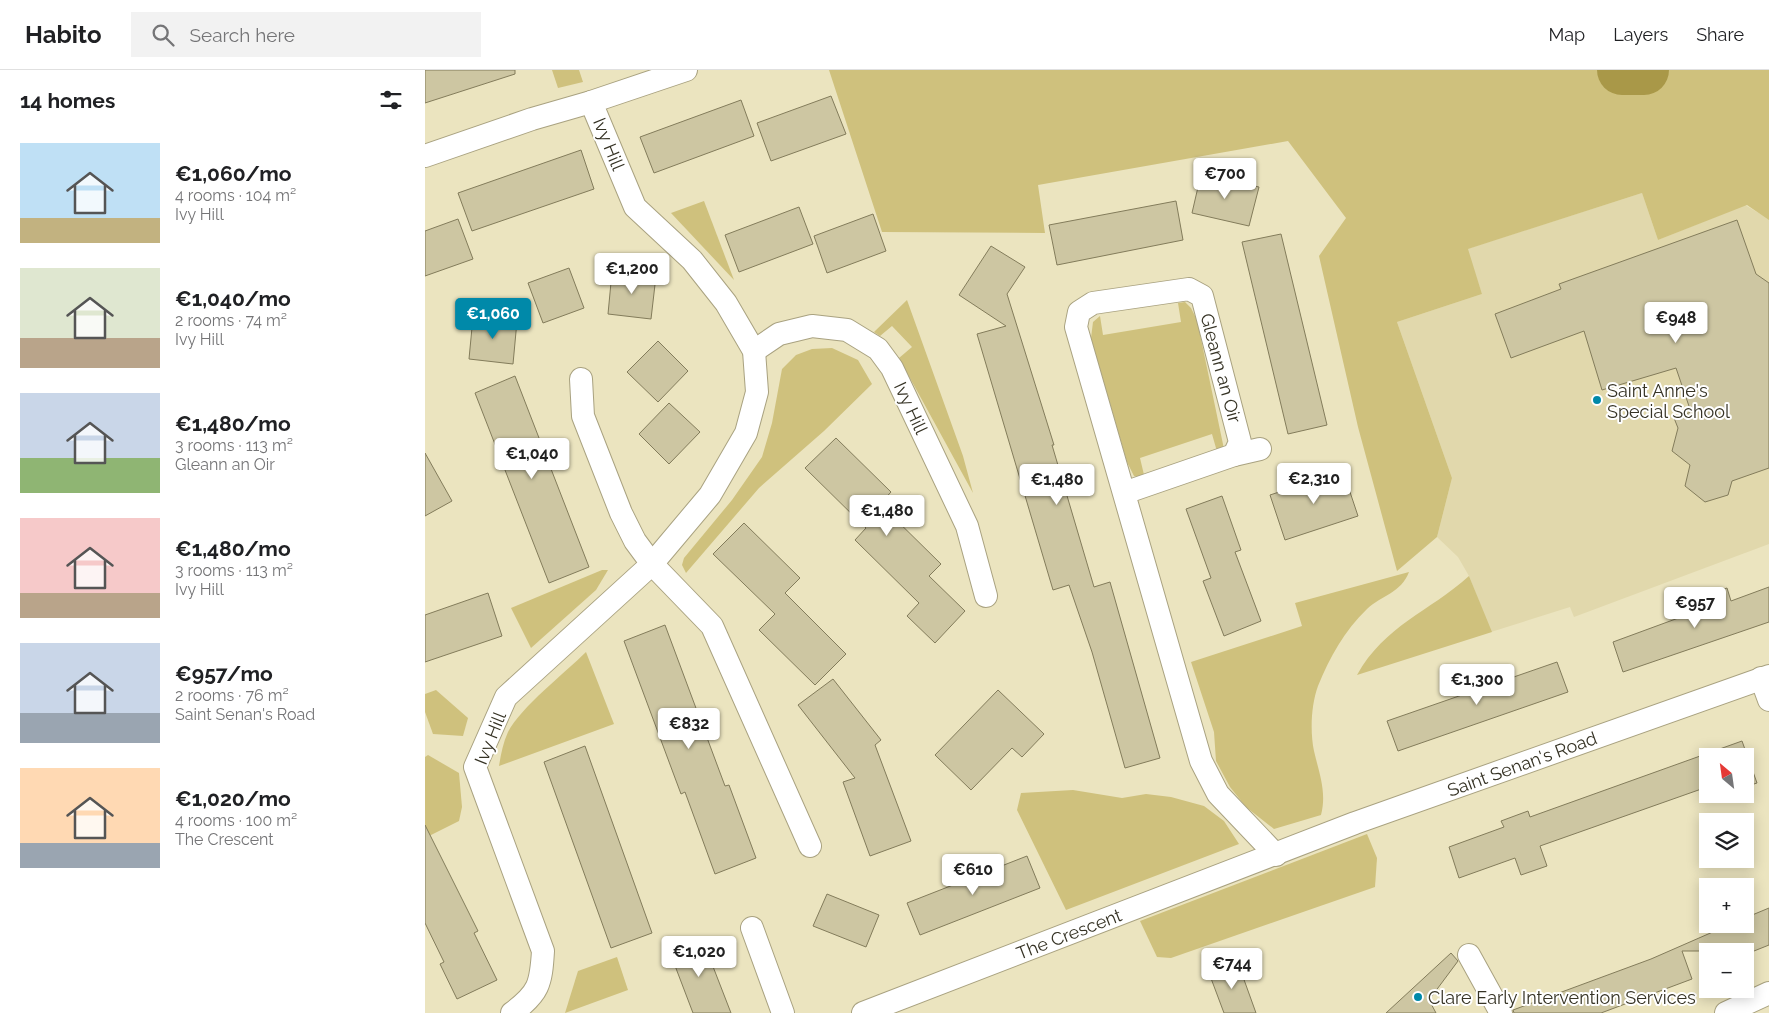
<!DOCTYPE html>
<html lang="en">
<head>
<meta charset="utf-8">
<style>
	body { margin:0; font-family:Raleway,sans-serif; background:#f2f2f2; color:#202124; height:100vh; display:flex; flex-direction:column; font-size:19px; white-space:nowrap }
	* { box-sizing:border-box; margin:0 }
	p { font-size:16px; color:#757577 }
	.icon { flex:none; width:28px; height:28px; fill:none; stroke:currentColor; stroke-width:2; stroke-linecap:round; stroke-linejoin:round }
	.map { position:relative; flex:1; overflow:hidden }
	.drawer { display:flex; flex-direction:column; background:#fff; width:425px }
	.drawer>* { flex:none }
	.needle { width:32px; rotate:331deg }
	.controls { position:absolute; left:1274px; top:678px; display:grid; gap:10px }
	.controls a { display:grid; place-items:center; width:55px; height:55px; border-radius:0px; background:#fff; box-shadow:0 2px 12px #0003; font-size:25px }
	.price { position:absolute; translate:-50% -42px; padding:0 11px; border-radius:5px; background:#fff; color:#222; font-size:16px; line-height:32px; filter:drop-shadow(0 1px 2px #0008) }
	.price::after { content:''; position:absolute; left:50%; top:30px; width:15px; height:11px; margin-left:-8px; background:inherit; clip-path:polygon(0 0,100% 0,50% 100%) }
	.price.current { background:#0089a9; color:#fff }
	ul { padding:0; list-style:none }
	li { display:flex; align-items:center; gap:15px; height:125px; padding:0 20px }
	li span { display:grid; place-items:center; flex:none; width:140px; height:100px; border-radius:0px; color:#555 }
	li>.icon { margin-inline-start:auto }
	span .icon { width:60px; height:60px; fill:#fffc; stroke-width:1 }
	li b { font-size:21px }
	h2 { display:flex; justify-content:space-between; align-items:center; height:60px; padding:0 20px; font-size:21px }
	header { display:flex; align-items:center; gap:30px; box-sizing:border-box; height:70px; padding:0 25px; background:#fff; border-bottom:1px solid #e0e0e0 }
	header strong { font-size:24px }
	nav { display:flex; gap:28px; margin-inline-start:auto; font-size:18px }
	.search { width:350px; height:45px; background:#f2f2f2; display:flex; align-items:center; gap:12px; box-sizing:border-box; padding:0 18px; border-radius:0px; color:#757577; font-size:19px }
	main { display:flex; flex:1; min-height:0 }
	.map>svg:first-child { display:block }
	.built { fill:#e1d8ac }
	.green { fill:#cfc17d }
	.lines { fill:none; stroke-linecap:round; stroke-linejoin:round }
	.river { stroke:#a99848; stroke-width:50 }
	.building { fill:#cdc6a2; stroke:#837c5b }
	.street-casing { stroke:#a9a280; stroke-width:24 }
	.street { stroke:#fff; stroke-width:22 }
	.poi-dot { fill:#0089a9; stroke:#fff; stroke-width:2 }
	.labels { text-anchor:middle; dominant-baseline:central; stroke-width:4; stroke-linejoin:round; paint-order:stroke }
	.street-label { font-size:18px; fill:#363325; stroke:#fff }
	.poi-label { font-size:18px; fill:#363325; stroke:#fff; text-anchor:start }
</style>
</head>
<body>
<header>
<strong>Habito</strong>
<div class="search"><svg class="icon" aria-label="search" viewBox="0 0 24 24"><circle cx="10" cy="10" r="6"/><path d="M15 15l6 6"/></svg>Search here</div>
<nav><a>Map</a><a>Layers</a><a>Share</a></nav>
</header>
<main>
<section class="drawer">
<h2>14 homes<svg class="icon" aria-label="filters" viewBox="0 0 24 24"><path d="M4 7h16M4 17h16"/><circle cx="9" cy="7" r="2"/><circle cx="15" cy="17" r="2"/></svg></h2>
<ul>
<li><span style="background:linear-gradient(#bfe0f5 75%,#c2b280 0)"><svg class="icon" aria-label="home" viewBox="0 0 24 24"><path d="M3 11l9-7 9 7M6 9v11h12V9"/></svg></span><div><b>€1,060/mo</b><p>4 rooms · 104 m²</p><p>Ivy Hill</p></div></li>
<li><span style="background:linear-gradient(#dfe7d0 70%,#b9a48a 0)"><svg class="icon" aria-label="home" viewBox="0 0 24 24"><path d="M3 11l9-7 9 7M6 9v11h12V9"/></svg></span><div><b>€1,040/mo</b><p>2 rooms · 74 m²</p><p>Ivy Hill</p></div></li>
<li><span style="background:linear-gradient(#c9d6e8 65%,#8fb573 0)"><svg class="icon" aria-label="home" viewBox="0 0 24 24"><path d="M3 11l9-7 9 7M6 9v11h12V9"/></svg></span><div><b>€1,480/mo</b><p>3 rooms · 113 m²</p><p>Gleann an Oir</p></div></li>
<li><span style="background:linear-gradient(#f6c9c9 75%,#b9a48a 0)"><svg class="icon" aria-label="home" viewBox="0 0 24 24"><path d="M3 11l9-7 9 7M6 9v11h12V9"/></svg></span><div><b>€1,480/mo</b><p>3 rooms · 113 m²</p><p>Ivy Hill</p></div></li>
<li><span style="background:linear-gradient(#c9d6e8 70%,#9aa5b1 0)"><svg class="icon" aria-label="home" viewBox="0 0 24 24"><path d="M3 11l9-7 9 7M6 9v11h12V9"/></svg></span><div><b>€957/mo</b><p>2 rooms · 76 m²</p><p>Saint Senan's Road</p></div></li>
<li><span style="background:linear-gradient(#ffd9b3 75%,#9aa5b1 0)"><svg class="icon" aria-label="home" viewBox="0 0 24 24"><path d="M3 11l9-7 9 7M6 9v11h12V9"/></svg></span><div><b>€1,020/mo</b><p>4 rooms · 100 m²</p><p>The Crescent</p></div></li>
</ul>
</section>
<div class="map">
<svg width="1344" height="943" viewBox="0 0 1344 943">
	<rect width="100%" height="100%" fill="#ebe4bf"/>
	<polygon class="built" points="1217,123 1233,170 1320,135 1344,149 1344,474 1149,547 1145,537 1066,562 1044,506 1033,487 1012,467 1027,408 972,252 1057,224 1042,179"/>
	<g class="green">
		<polygon points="127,0 154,0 158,12 133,18"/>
		<polygon points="404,0 1344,0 1344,150 1322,135 1233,170 1217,123 1043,179 1057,224 972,252 1027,408 1012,467 972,501 933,357 894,186 921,148 863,71 613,115 620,163 457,162"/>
		<polygon points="279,131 309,210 246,143"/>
		<polygon points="482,230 538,386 548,423 474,288 487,277 467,256 455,266 449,262"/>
		<polygon points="760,232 766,238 772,250 799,379 793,385 787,364 715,388 720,409 709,406 702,392 666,268 668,252 675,246 678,265 756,252 753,233"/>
		<polygon points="407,278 433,290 447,314 399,361 334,418 261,503 257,495 259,488 307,430 337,387 347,353 357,299 371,285 387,279"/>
		<polygon points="177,500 183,500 171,520 106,578 86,538"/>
		<path d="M984 502C976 523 957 525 942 539 919 561 905 587 893 616 886 635 885 662 889 681 894 703 902 722 896 745L849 759 821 737 805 717 791 691 789 662 766 592 877 556 870 533Z"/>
		<path d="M1044 506 1067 562 932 605C960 555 1004 542 1044 506Z"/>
		<path d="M161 582 189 654 74 696C76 684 78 673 83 662 96 637 140 603 161 582Z"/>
		<polygon points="11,620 43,648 38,666 8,664 0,642 0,624"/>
		<polygon points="3,685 34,703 37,737 34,751 0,768 0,687"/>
		<polygon points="648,720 697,728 721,724 746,727 779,736 799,751 814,774 641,840 592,740 596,723"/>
		<polygon points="942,764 952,788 950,817 746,888 732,887 715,851"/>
		<polygon points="192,887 203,920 140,943 153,901"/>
	</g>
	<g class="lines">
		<polyline class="river" points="1197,0 1219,0"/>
	</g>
	<g class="building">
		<polygon points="0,0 90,0 90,4 0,33"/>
		<polygon points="406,26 421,64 346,91 332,53"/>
		<polygon points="316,30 329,66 229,103 215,67"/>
		<polygon points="156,80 169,119 47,161 33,123"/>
		<polygon points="776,104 834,117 824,156 767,143"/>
		<polygon points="751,131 758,170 632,195 624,155"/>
		<polygon points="374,137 388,174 314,202 300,165"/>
		<polygon points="448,144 461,181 402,203 389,166"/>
		<polygon points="33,149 48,189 0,206 0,161"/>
		<polygon points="1312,150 1331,204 1344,213 1344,398 1307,411 1303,425 1280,432 1260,416 1265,395 1247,381 1253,358 1249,348 1266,342 1251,298 1177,320 1159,261 1086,288 1070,244 1136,219 1134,214"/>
		<polygon points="856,164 902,355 863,364 817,172"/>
		<polygon points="566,176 600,197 582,224 629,375 627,375 669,517 685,512 735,688 700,698 667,582 644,515 628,520 552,264 581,256 534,225"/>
		<polygon points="144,198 159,238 118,253 103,213"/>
		<polygon points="187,202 231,206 226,249 183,244"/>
		<polygon points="48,247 92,251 88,294 44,289"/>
		<polygon points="233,271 263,301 233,332 202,302"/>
		<polygon points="90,306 164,497 124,513 50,323"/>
		<polygon points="244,333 275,362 244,394 214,364"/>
		<polygon points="411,368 466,422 455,434 516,494 504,506 540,541 510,573 482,546 494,533 430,470 441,458 380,398"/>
		<polygon points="0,383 27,431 0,446"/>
		<polygon points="918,401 933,446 860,470 845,425"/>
		<polygon points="797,426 816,480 810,482 836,551 799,566 778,511 786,508 761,439"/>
		<polygon points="319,453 375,508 360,523 421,584 390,615 334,560 350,544 288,484"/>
		<polygon points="1344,517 1344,552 1198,602 1188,572 1286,536 1282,525 1302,518 1306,531"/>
		<polygon points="63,523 77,566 0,592 0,545"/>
		<polygon points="240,555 300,716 304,715 331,788 290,804 260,722 256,724 199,571"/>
		<polygon points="1132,592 1143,622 973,681 962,651"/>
		<polygon points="408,609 456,670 450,675 486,771 445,786 418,712 430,708 373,635"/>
		<polygon points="573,620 619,664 597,687 587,678 546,720 510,685"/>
		<polygon points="1317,671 1332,713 1320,717 1320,686 1282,686 1282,717 1115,776 1122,796 1096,805 1090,788 1034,808 1024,777 1079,757 1076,751 1103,741 1105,747"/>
		<polygon points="160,676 227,863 186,878 119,692"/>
		<polygon points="0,755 53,861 49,863 72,910 32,929 15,894 19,892 0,853"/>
		<polygon points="602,786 615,818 495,865 482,833"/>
		<polygon points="402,824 454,845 441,877 388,856"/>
		<polygon points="1344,838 1344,875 1329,881 1257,881 1267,909 1176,943 1089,943 1088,940 1226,889 1306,854 1320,854 1320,848"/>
		<polygon points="277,868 287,894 306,943 268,943 244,880"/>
		<polygon points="1026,883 1033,891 1004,930 1011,943 961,943"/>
		<polygon points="813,893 831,943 799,943 784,903"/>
	</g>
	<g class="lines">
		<defs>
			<g id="street">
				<polyline points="166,32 261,0"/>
				<path d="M0 86 107 49 166 32 210 137 267 190 301 233 329 281 332 322 321 363 285 425 227 494 81 627 50 697 118 881C116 914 114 923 87 943"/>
				<polyline points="329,281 354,264 387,256 422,260 453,279 467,298 542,456 561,526"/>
				<polyline points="156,309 158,346 196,443 210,471 227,494 287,556 385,776"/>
				<polyline points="809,385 835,379"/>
				<polyline points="699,423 809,385 815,372 777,226 764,219 668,233 654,242 651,257 776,691 793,724 851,785"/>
				<polyline points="1336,608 1344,630"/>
				<polyline points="327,858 358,943"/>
				<polyline points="1044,885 1076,943"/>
				<polyline points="438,943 930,753 1344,606"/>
				<polyline points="1301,943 1344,923"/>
			</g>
		</defs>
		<use href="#street" class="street-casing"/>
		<use href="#street" class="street"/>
	</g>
	<g class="poi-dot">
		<circle cx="1172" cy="330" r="5"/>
		<circle cx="993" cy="927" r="5"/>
	</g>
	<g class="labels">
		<g class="street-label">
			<text transform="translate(184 74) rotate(68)">Ivy Hill</text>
			<text transform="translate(796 298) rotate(75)">Gleann an Oir</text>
			<text transform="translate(486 338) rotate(65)">Ivy Hill</text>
			<text transform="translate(65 668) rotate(-68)">Ivy Hill</text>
			<text transform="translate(1097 694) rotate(-20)">Saint Senan's Road</text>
			<text transform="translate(644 864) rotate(-21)">The Crescent</text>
		</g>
		<g class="poi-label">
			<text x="1182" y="320">Saint Anne's<tspan x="1182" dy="21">Special School</tspan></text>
			<text x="1003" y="927">Clare Early Intervention Services</text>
		</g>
	</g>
</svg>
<div class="controls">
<a><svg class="needle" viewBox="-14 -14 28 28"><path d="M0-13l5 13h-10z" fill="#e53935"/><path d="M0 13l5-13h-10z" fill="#757577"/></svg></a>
<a><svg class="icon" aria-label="layers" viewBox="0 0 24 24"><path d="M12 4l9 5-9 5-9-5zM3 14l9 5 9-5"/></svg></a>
<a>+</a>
<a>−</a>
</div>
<b class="price" style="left:800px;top:130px">€700</b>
<b class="price" style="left:207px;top:225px">€1,200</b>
<b class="price current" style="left:68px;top:270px">€1,060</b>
<b class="price" style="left:1251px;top:274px">€948</b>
<b class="price" style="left:107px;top:410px">€1,040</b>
<b class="price" style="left:889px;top:435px">€2,310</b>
<b class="price" style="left:632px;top:436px">€1,480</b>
<b class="price" style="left:462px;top:467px">€1,480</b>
<b class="price" style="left:1270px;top:559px">€957</b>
<b class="price" style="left:1052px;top:636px">€1,300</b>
<b class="price" style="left:264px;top:680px">€832</b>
<b class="price" style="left:548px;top:826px">€610</b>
<b class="price" style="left:274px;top:908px">€1,020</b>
<b class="price" style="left:807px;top:920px">€744</b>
</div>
</main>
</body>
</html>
